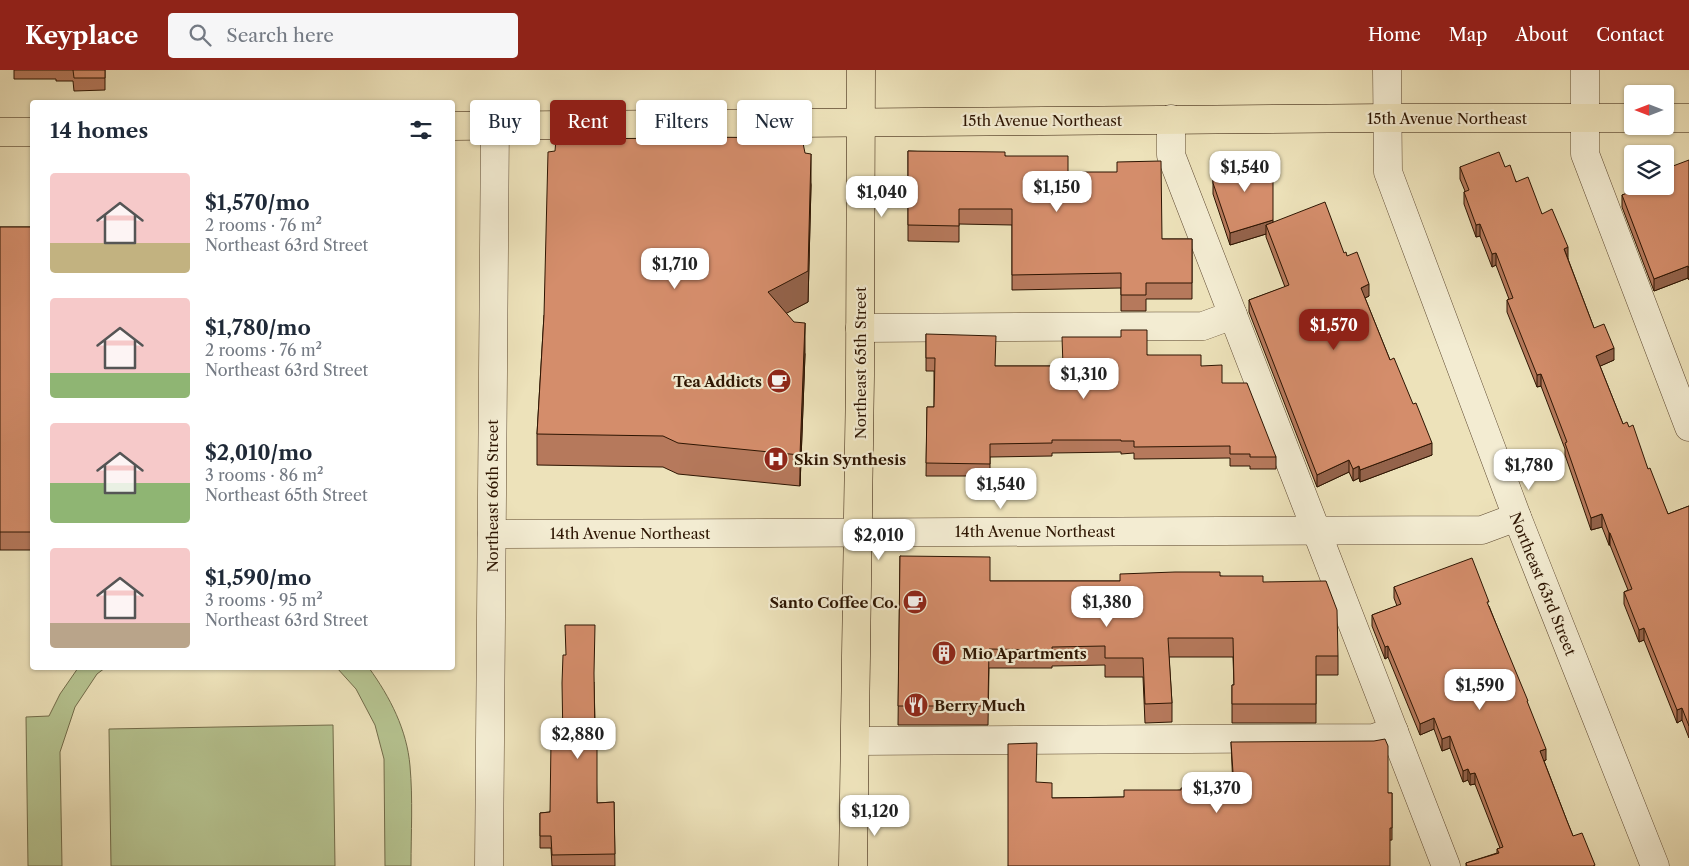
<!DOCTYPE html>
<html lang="en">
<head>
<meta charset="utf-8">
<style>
	body { margin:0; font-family:"Libre Caslon Text",serif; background:#f6f6f7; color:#1f2937; height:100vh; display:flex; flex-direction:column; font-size:19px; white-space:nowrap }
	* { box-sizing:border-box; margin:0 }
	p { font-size:16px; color:#747a83 }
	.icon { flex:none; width:28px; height:28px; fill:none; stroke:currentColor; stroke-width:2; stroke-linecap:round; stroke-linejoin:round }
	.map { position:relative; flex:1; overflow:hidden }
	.panel { position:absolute; left:30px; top:30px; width:425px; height:570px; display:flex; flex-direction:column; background:#fff; border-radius:5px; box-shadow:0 1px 4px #0004 }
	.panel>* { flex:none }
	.guide { position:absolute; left:470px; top:30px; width:475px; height:45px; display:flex; gap:10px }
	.needle { width:32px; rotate:270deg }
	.buttons { position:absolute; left:1624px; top:15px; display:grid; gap:10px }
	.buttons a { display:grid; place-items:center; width:50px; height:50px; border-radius:5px; background:#fff; box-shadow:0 1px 4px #0004; font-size:25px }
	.price { position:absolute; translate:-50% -42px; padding:0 11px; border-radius:10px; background:#fff; color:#222; font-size:16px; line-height:32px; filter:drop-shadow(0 1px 2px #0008) }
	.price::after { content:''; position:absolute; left:50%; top:30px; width:15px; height:11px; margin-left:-8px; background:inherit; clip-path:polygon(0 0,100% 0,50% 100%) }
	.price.current { background:#8f2418; color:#fff }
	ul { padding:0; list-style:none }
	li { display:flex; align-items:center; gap:15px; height:125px; padding:0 20px }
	li span { display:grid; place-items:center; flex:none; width:140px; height:100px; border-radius:5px; color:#555 }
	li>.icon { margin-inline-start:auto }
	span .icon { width:60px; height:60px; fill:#fffc; stroke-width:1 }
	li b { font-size:21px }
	h2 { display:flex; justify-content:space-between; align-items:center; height:60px; padding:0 20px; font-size:21px }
	.pill { padding:0 18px; border-radius:5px; background:#fff; box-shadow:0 1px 4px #0004; font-size:18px; line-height:45px }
	.pill.current { background:#8f2418; color:#fff }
	header { display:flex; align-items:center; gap:30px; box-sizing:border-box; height:70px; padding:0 25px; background:#8f2418; color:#fff }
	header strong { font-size:24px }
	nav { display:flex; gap:28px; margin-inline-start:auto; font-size:18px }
	.search { width:350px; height:45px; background:#f6f6f7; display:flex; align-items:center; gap:12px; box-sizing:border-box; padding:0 18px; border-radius:5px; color:#747a83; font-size:19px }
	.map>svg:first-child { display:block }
	.green { fill:#b6c491; stroke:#726c4a }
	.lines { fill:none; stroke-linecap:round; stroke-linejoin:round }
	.minor-casing { stroke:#5d4830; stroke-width:29 }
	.major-casing { stroke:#2d1502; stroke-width:29 }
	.minor { stroke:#f3ecd2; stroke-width:28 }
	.major { stroke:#ede2ba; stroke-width:28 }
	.wall { fill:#b6795c; stroke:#2d1502 }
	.shaded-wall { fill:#94634b; stroke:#2d1502 }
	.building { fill:#d48d6b; stroke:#2d1502 }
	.labels { text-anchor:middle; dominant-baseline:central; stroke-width:4.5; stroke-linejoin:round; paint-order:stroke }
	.street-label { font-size:15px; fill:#2d1502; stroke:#f3ecd2 }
	.poi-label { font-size:15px; font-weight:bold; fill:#2d1502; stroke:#f3ecd2; text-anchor:start }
</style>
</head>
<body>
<header>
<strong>Keyplace</strong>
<div class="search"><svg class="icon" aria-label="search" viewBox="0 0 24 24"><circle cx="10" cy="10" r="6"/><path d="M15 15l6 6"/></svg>Search here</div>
<nav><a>Home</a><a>Map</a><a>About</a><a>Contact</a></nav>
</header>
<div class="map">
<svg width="1689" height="796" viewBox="0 0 1689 796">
	<rect width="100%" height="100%" fill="#ede2ba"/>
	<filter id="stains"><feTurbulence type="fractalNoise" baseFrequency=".004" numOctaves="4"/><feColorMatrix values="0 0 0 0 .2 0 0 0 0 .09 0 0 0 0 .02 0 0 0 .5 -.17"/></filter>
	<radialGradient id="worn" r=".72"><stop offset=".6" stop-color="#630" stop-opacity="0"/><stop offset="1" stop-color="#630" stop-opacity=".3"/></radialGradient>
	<g class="green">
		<polygon points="78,598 105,598 97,604 75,637 60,682 62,796 28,796 26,647 49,646 60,624"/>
		<path d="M337 598H369C390 627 407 660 410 696 413 729 411 763 411 796H385L384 689 375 655 356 619Z"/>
		<polygon points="333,655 335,796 111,796 109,659"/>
	</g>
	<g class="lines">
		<defs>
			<g id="minor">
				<polyline points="1387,0 1388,102 1517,447 1655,796"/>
				<polyline points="1585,0 1585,84 1689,357"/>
				<polyline points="1171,49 1171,85 1446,796"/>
				<polyline points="860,258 1203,256 1233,245"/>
				<polyline points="492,464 1482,460 1517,447"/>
				<polyline points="856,671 1374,668 1394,661"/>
				<polyline points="489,796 495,55"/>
			</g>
			<g id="major">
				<polyline points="1665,48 1689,48"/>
				<polyline points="452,56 1388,48 1632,48"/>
				<polyline points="0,62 32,62"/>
				<polyline points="853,796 860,306 861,0"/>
			</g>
		</defs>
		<use href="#minor" class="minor-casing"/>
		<use href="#major" class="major-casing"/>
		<use href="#minor" class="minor"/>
		<use href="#major" class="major"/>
	</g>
	<g class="wall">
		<polygon points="14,0 105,0 105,20 74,21 73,11 56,11 56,9 14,9"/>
		<polygon points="908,81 1005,86 1068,102 1162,169 1192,169 1192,229 1146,229 1146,241 1121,241 1121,218 1012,220 1012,155 959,154 959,172 908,171"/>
		<polygon points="805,83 811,115 808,232 786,243 805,284 800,416 678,404 663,397 537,395 537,364 544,245"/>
		<polygon points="1689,90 1689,210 1688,208 1654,221 1622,137 1622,125 1665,116"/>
		<polygon points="1213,92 1273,152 1344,183 1347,186 1369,226 1365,228 1390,290 1432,385 1360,412 1359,408 1353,411 1349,402 1317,417 1249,242 1249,230 1285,217 1266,167 1266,164 1230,175 1213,124"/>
		<polygon points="1460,97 1505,97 1542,144 1568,189 1594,258 1614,290 1600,296 1623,354 1648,399 1668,444 1689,436 1689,668 1682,650 1677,653 1644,570 1639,572 1624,534 1624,522 1628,520 1610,475 1609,475 1602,457 1591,460 1565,385 1565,379 1541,316 1537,317 1507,242 1507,230 1509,229 1496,195 1492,197 1480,166 1476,167 1464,134 1464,122 1465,121 1460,109"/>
		<rect x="0" y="157" width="32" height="323"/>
		<polygon points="926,264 995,296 1062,296 1147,285 1201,296 1222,313 1276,387 1276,399 1250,399 1250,396 1230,396 1230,388 1134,389 1134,383 1121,384 1121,382 1052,383 1052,386 990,387 990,406 926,406 927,337 934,337 934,301 926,301"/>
		<polygon points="900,486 990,511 1120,511 1220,506 1263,512 1338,586 1338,605 1316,605 1316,653 1232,653 1232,615 1234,615 1233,587 1169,587 1172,633 1172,652 1145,653 1143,607 1105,607 1105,595 1052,596 1052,598 989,598 988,655 898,655"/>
		<polygon points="1394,517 1489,536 1528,635 1546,690 1544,691 1567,751 1573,766 1595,796 1466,796 1466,793 1497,783 1497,779 1500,778 1475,714 1470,715 1468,710 1463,712 1450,678 1442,681 1434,659 1420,665 1388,587 1385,589 1372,556 1372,545 1397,536 1394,528"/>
		<polygon points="594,612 597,733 614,732 615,796 552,796 551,778 540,778 540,743 550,742 563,672"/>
		<polygon points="1231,672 1388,723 1392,723 1392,770 1008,796 1052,728 1124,727 1181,720 1233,718"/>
	</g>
	<g class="shaded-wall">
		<polygon points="811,84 811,115 808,232 768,253 768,222"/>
		<polygon points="1273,150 1273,161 1266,155 1266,164 1230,175 1230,163"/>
		<polygon points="1480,154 1480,166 1476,167 1476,155"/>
		<polygon points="1568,177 1568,189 1564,179"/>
		<polygon points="1496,183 1496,195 1492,197 1492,184"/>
		<polygon points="1688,196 1688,208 1654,221 1654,209"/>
		<polygon points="1369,214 1369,226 1361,230 1361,218"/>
		<polygon points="805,253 805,284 800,416 800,385"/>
		<polygon points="1614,278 1614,290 1596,298 1596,286"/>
		<polygon points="1541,304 1541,316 1537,317 1537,305"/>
		<polygon points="1432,373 1432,385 1360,412 1360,400"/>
		<polygon points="1349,390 1349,402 1317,417 1317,405"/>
		<polygon points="1359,396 1359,408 1353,411 1353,399"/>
		<polygon points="1602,444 1602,457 1591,460 1591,448"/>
		<rect x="1609" y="463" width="1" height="12"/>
		<polygon points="1644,558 1644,570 1639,572 1639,560"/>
		<polygon points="1388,576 1388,587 1385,589 1385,577"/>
		<polygon points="1682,638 1682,650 1677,653 1677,640"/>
		<polygon points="1434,648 1434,659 1420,665 1420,654"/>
		<polygon points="1450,666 1450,678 1442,681 1442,669"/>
		<polygon points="1546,679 1546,690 1540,692 1540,681"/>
		<polygon points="1468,699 1468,710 1463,712 1463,701"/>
		<polygon points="1475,703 1475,714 1470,715 1470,704"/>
	</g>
	<g class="building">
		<polygon points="73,0 105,0 105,8 74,8"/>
		<polygon points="693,67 802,68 805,83 811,84 808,201 768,222 794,252 805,253 800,385 678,373 663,366 537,364 544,245 548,82 555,81 556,69 692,68"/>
		<polygon points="908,81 1005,82 1005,86 1068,86 1068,102 1117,102 1117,92 1161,91 1162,169 1192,169 1192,213 1146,213 1146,225 1121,225 1121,203 1012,205 1012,139 959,139 959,156 908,155"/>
		<polygon points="1499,82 1505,97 1510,95 1516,112 1528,107 1542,144 1552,139 1568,177 1564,179 1594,258 1604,254 1614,278 1596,286 1623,354 1627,352 1629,357 1633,355 1648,399 1650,398 1668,444 1689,436 1689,656 1682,638 1677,640 1644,558 1639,560 1624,522 1632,519 1610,463 1609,463 1602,444 1591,448 1565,373 1567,372 1541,304 1537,305 1507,230 1513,228 1496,183 1492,184 1480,154 1476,155 1464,122 1469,120 1460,97"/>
		<polygon points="1689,90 1689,198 1688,196 1654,209 1622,125 1645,116 1665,116 1665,99"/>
		<polygon points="1213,92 1273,92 1273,150 1230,163 1213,113"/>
		<polygon points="1325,132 1344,183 1346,182 1347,186 1357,182 1369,214 1361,218 1390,290 1394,288 1413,334 1416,333 1432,373 1360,400 1359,396 1353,399 1349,390 1317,405 1249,230 1289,215 1266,155"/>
		<rect x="0" y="157" width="32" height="305"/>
		<polygon points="1121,260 1147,260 1147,285 1201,285 1201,296 1222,295 1222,313 1247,313 1276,387 1250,387 1250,384 1230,384 1230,376 1134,377 1134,371 1121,371 1121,370 1052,370 1052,373 990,374 990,394 926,393 927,337 934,337 935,288 926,288 926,264 996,266 995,296 1063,296 1062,267 1121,267"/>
		<polygon points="900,486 990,487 990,511 1120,511 1120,504 1175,502 1220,502 1220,506 1263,506 1263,512 1326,511 1337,540 1338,586 1316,586 1316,634 1232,634 1232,615 1234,615 1233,568 1168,568 1172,633 1145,634 1143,588 1105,588 1105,576 1052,577 1052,580 989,579 988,636 898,636"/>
		<polygon points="1472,488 1489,532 1487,532 1528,631 1527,631 1546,679 1540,681 1567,751 1573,766 1582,763 1595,795 1593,796 1467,796 1466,793 1499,783 1497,779 1503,777 1475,703 1470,704 1468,699 1463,701 1450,666 1442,669 1434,648 1420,654 1388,576 1385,577 1372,545 1401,534 1394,517"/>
		<polygon points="565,555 595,555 594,603 595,672 597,672 597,733 614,732 615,784 552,785 551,766 540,766 540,743 550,742 551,672 563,672 562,613 563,585 566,585"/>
		<polygon points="1385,669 1388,676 1388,723 1392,723 1392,758 1390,758 1390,796 1008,796 1008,674 1037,673 1036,712 1052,713 1052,728 1124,727 1124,720 1181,720 1181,718 1234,718 1231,672 1374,671"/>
	</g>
	<defs>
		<symbol id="cafe-disc" viewBox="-11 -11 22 22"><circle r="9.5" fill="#8f2418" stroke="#f3ecd2"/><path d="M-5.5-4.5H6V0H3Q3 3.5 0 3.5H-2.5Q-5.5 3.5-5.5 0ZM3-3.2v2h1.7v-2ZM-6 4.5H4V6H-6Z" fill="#fff"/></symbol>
		<symbol id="hospital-disc" viewBox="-11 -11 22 22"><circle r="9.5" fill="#8f2418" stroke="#f3ecd2"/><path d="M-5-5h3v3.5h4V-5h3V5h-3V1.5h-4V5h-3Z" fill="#fff"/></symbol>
		<symbol id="building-disc" viewBox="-11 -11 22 22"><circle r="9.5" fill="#8f2418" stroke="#f3ecd2"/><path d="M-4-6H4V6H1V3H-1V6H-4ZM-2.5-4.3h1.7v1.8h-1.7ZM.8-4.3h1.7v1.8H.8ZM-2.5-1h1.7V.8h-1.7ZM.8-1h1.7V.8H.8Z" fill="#fff"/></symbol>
		<symbol id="restaurant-disc" viewBox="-11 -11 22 22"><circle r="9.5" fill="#8f2418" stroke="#f3ecd2"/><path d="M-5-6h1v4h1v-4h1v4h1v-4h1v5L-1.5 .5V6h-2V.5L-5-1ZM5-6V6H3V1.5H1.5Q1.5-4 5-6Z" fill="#fff"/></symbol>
	</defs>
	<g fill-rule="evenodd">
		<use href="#cafe-disc" x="765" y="297" width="28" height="28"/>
		<use href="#hospital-disc" x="762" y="375" width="28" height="28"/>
		<use href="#cafe-disc" x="901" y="518" width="28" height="28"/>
		<use href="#building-disc" x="930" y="569" width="28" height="28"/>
		<use href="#restaurant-disc" x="902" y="621" width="28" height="28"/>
	</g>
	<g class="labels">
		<g class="street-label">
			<text x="1447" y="48">15th Avenue Northeast</text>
			<text x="1042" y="50">15th Avenue Northeast</text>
			<text transform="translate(860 293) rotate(-90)">Northeast 65th Street</text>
			<text transform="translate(492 426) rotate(-90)">Northeast 66th Street</text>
			<text x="1035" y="461">14th Avenue Northeast</text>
			<text x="630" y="463">14th Avenue Northeast</text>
			<text transform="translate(1543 514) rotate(68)">Northeast 63rd Street</text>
		</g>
		<g class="poi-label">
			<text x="762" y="311" text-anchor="end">Tea Addicts</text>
			<text x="794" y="389">Skin Synthesis</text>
			<text x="898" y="532" text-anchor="end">Santo Coffee Co.</text>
			<text x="962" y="583">Mio Apartments</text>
			<text x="934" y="635">Berry Much</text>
		</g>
	</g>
	<rect width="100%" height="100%" filter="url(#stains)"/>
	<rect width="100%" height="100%" fill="url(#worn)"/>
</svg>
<div class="buttons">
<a><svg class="needle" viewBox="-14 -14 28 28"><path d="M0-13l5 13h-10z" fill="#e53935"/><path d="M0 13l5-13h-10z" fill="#747a83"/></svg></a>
<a><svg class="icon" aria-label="layers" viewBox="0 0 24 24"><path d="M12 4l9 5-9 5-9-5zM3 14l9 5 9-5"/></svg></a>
</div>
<b class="price" style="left:1245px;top:123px">$1,540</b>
<b class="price" style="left:1057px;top:143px">$1,150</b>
<b class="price" style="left:882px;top:148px">$1,040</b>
<b class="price" style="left:675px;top:220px">$1,710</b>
<b class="price current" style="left:1334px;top:281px">$1,570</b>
<b class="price" style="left:1084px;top:330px">$1,310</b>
<b class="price" style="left:1529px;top:421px">$1,780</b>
<b class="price" style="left:1001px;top:440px">$1,540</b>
<b class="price" style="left:879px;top:491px">$2,010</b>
<b class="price" style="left:1107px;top:558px">$1,380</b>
<b class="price" style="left:1480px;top:641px">$1,590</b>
<b class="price" style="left:578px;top:690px">$2,880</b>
<b class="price" style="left:1217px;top:744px">$1,370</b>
<b class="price" style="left:875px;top:767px">$1,120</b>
<div class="guide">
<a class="pill">Buy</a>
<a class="pill current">Rent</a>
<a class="pill">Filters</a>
<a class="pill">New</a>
</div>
<section class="panel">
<h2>14 homes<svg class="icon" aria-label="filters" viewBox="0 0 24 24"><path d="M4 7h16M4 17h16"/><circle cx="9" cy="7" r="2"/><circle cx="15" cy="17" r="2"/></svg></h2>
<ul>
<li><span style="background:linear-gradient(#f6c9c9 70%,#c2b280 0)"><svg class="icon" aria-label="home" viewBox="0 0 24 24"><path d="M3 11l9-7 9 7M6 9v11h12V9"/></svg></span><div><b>$1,570/mo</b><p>2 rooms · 76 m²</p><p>Northeast 63rd Street</p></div></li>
<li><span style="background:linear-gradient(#f6c9c9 75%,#8fb573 0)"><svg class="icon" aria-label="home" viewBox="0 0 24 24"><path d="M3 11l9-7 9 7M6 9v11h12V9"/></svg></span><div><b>$1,780/mo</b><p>2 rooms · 76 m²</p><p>Northeast 63rd Street</p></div></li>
<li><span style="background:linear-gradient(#f6c9c9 60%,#8fb573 0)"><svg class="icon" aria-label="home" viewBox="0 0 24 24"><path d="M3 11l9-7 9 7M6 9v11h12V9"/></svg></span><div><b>$2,010/mo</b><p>3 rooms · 86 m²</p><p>Northeast 65th Street</p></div></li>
<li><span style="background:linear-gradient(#f6c9c9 75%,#b9a48a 0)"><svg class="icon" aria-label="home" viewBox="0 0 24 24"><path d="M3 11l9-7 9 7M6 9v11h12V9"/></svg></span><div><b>$1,590/mo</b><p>3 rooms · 95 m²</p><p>Northeast 63rd Street</p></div></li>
</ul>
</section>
</div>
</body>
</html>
